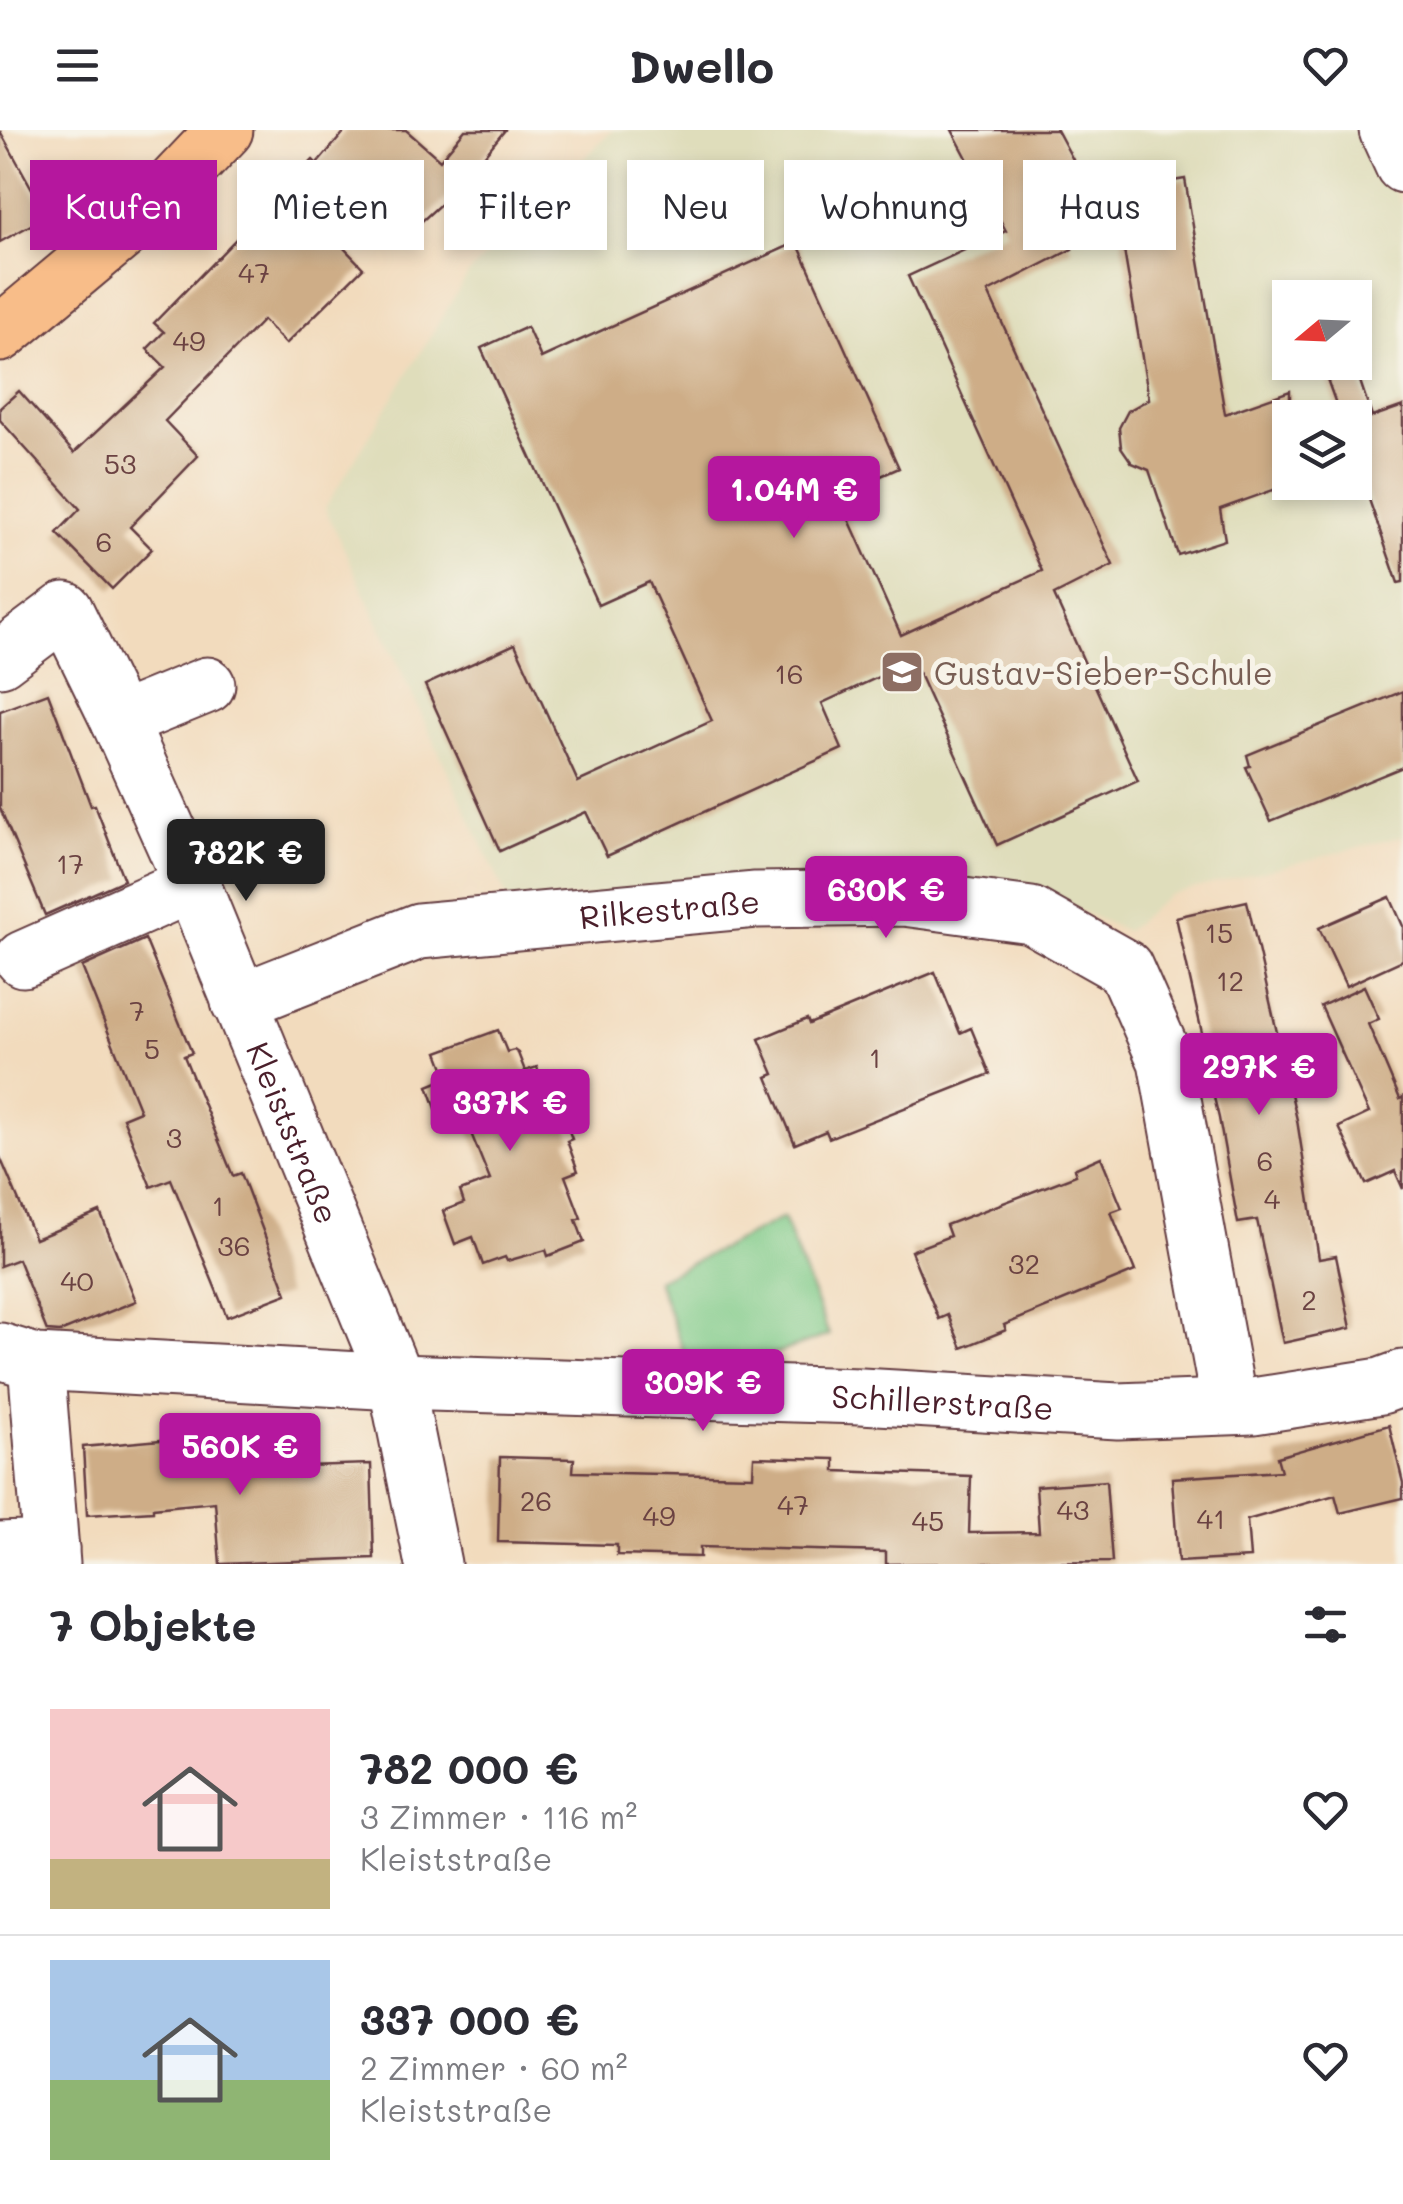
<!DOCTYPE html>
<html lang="de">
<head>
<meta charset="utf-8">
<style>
	body { margin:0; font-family:Mali,sans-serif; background:#f7f7f7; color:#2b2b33; height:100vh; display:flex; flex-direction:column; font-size:38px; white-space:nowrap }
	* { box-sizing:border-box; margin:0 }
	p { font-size:32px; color:#7c7c81 }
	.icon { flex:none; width:55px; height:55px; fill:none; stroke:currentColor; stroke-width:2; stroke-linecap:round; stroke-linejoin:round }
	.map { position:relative; height:1434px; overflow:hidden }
	.panel { display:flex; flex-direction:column; background:#fff; flex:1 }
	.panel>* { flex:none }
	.hud { position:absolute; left:30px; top:30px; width:1345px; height:90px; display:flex; gap:20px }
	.needle { width:65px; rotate:251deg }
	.controls { position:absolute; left:1272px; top:150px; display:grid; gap:20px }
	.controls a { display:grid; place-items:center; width:100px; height:100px; border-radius:0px; background:#fff; box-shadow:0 5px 15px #0003; font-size:50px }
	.price { position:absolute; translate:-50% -85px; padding:0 22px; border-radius:10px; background:#b5179e; color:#fff; font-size:32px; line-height:65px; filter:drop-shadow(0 2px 5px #0008) }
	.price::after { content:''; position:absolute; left:50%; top:60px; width:30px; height:22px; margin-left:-15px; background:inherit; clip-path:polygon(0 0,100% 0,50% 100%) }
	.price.active { background:#222; color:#fff }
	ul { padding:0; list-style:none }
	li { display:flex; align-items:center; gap:30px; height:250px; padding:0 50px }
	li+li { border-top:2px solid #e1e1e2 }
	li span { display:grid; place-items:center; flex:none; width:280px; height:200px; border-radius:0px; color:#555 }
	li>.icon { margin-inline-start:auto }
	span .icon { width:120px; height:120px; fill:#fffc; stroke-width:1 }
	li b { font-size:42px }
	h2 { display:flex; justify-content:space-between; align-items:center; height:120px; padding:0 50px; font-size:42px }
	.chip { padding:0 35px; border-radius:0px; background:#fff; box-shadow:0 5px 15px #0003; font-size:35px; line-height:90px }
	.chip.active { background:#b5179e; color:#fff }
	header { display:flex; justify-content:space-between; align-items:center; height:130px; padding:0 50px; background:#fff; font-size:45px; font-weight:800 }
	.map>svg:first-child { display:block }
	.built { fill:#dfddbb; fill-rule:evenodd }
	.green { fill:#7fca88; stroke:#64745a; stroke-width:2.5 }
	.building { fill:#cead87 }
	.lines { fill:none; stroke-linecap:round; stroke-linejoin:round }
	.minor-casing { stroke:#633b41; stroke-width:59 }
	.major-casing { stroke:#633b41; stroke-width:59 }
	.minor { stroke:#fff; stroke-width:55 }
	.major { stroke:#f8bd89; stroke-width:55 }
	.labels { text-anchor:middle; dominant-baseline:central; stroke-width:10; stroke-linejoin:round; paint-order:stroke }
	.number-label { font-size:28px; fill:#6b4242 }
	.education-label { font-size:32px; fill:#785e54; stroke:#f7f3e8; text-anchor:start }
	.street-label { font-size:32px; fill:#4a1f2b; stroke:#f7f3e8 }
</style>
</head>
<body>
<header><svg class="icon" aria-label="menu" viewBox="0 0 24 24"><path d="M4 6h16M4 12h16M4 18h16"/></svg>Dwello<svg class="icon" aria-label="heart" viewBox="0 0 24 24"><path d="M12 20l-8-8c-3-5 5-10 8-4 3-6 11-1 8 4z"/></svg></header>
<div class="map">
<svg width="1403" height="1434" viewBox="0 0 1403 1434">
	<rect width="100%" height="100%" fill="#f7f3e8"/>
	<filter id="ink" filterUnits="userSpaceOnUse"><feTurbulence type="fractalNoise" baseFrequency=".01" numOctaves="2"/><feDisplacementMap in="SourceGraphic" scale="20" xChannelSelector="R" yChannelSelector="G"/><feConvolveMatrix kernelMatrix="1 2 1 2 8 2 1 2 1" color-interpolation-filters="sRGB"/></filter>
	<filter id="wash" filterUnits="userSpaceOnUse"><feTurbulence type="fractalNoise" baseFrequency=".0048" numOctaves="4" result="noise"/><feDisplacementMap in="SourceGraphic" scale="40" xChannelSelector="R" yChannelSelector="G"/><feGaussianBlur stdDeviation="2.25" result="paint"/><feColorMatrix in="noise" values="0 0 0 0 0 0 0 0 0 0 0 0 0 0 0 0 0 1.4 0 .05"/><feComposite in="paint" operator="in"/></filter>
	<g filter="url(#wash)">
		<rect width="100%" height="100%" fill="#f2dbbd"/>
		<path class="built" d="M613 0H1365L1403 77V706L1168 765 1126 801 1021 756 901 745 509 772 325 378 469 143ZM1290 168H1355V232H1290ZM1290 288H1355V352H1290Z"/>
		<polygon class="green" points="783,1088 829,1205 720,1243 692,1244 657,1150"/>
		<g id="blocks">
			<g class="building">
				<polygon points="346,0 406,0 440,30 465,0 505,0 457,59 410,102 364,51 322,95 363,138 286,214 263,190 165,291 198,326 130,397 152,419 112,459 57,403 80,379 0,290 0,278 19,261 74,323 165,237 147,219 164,202 154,193 313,30 317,34"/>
				<polygon points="952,0 1057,0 1079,41 1042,61 1072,119 988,162 1113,435 1054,465 1138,651 997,715 913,531 822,573 842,619 607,726 586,682 500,721 425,555 515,514 578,652 712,591 649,452 598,475 481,218 527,197 541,228 797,112 899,338 838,365 901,505 1042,441 908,146 1006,101"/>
				<polygon points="0,1 47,86 0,112"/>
				<polygon points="1185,49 1225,284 1290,261 1290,354 1220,379 1225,410 1178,425 1149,340 1132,333 1121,317 1119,298 1128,281 1149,269 1114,61"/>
				<polygon points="1356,239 1372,287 1403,276 1403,452 1398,453 1355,329 1355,288 1341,288 1327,249"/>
				<polygon points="1403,561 1403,637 1271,691 1246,637 1250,636 1247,625"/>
				<polygon points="48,563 91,676 95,675 124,750 45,785 0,678 0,581"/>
				<polygon points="1390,767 1403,796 1403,830 1346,856 1319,798"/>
				<polygon points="1247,771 1297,990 1319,1129 1336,1126 1351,1198 1283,1213 1257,1090 1238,1093 1219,988 1201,913 1204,912 1176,787"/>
				<polygon points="145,809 192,923 184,926 233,1046 241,1043 287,1164 227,1187 171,1049 151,1057 123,988 140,981 82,837"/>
				<polygon points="935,842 960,903 971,898 990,944 829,1008 826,1001 795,1014 767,947 774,944 759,909 807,889 809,894"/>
				<polygon points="1364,856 1379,889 1368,894 1400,969 1403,967 1403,1059 1395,1041 1366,1054 1339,997 1369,983 1321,876"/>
				<polygon points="498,900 507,922 514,920 518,923 525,941 537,937 547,964 555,962 572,1009 567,1011 578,1041 565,1046 581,1088 576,1090 584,1112 548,1126 546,1120 507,1131 505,1127 483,1135 473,1107 455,1114 443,1081 464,1073 460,1061 490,1050 460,976 438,984 428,956 448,948 438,922"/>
				<polygon points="0,1027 35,1109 100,1082 136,1171 60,1202 47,1201 18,1129 0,1136"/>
				<polygon points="1101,1027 1122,1078 1111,1082 1135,1141 1004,1195 1006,1200 962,1218 948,1185 939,1189 911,1121 950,1106 946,1095 1076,1045 1074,1039"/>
				<polygon points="1389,1295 1403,1353 1403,1368 1340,1383 1335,1365 1247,1390 1250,1428 1178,1432 1172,1348 1281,1341 1277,1327"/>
				<polygon points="228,1304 231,1338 371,1334 374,1428 220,1434 215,1372 153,1378 153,1381 87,1385 83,1317"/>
				<polygon points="500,1327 574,1329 573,1342 753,1346 754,1327 835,1329 835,1341 971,1346 969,1403 1039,1402 1036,1356 1106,1351 1112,1432 886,1434 886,1422 700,1417 700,1427 617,1425 617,1415 498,1412"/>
			</g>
		</g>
	</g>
	<g filter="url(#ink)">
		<use href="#blocks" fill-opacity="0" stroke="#633b41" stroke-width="2.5"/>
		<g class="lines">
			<defs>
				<g id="minor">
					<polyline points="1387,0 1403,35"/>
					<path id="s1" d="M0 529 65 480 119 591 192 754 396 1252 433 1434"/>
					<polyline points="119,591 207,555"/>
					<polyline points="23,829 192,754"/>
					<path id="s2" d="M239 872 419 801 756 770 904 768 1031 785 1125 838 1166 931 1229 1275"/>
					<path id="s3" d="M0 1221 36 1232 396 1252 861 1266 1118 1281 1253 1276 1381 1256 1403 1248"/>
					<polyline points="36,1232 52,1434"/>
					<polyline points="0,1420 51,1418"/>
				</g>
				<polyline id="major" points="0,204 153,76 225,0"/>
			</defs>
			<use href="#minor" class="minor-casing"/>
			<use href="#major" class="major-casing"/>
			<use href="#minor" class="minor"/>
			<use href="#major" class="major"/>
		</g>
	</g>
	<defs>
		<symbol id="school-square" viewBox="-11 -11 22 22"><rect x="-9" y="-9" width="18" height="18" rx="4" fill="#8d6e63" stroke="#f7f3e8"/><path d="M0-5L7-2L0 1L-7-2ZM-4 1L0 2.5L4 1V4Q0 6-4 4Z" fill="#fff"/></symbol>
	</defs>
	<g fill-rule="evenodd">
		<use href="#school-square" x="877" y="517" width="50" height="50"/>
	</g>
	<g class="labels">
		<g class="number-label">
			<text x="254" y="142">47</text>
			<text x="189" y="210">49</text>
			<text x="120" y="333">53</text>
			<text x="104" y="411">6</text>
			<text x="789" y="543">16</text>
			<text x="70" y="733">17</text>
			<text x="1219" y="802">15</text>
			<text x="1230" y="850">12</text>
			<text x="137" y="880">7</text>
			<text x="152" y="918">5</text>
			<text x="875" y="927">1</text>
			<text x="174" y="1007">3</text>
			<text x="1265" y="1030">6</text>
			<text x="1272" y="1068">4</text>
			<text x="218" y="1075">1</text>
			<text x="234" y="1115">36</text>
			<text x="1024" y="1133">32</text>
			<text x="77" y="1150">40</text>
			<text x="1309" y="1169">2</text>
			<text x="536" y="1370">26</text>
			<text x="793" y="1374">47</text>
			<text x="1073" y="1379">43</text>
			<text x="659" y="1385">49</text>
			<text x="1211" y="1388">41</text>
			<text x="928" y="1390">45</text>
		</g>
		<g class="education-label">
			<text x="934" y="542">Gustav-Sieber-Schule</text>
		</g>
		<g class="street-label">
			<text stroke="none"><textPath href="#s2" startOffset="445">Rilkestraße</textPath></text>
			<text stroke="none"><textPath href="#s1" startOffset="652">Kleiststraße</textPath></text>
			<text stroke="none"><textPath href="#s3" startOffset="945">Schillerstraße</textPath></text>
		</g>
	</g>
</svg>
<div class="controls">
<a><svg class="needle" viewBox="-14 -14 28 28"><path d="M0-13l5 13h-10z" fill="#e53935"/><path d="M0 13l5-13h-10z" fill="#7c7c81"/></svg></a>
<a><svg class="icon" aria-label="layers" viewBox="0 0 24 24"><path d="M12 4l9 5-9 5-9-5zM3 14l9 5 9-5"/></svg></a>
</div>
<b class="price" style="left:794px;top:411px">1.04M €</b>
<b class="price active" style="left:246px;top:774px">782K €</b>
<b class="price" style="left:886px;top:811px">630K €</b>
<b class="price" style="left:1259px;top:988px">297K €</b>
<b class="price" style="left:510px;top:1024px">337K €</b>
<b class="price" style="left:703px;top:1304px">309K €</b>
<b class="price" style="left:240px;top:1368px">560K €</b>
<div class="hud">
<a class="chip active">Kaufen</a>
<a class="chip">Mieten</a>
<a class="chip">Filter</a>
<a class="chip">Neu</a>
<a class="chip">Wohnung</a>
<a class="chip">Haus</a>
</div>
</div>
<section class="panel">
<h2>7 Objekte<svg class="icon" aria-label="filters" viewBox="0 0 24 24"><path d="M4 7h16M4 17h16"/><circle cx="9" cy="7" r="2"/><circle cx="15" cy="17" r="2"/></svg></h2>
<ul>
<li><span style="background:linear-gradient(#f6c9c9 75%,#c2b280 0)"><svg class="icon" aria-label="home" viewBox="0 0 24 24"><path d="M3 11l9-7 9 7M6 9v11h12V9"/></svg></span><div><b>782 000 €</b><p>3 Zimmer · 116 m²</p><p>Kleiststraße</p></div><svg class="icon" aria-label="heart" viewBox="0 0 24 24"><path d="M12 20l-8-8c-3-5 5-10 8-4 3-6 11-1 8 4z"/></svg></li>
<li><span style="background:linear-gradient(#a9c7e8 60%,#8fb573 0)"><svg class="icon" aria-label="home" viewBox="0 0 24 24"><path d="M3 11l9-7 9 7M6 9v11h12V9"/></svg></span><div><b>337 000 €</b><p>2 Zimmer · 60 m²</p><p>Kleiststraße</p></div><svg class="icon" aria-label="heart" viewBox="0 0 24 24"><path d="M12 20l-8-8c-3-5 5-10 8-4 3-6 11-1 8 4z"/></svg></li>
</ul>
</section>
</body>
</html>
